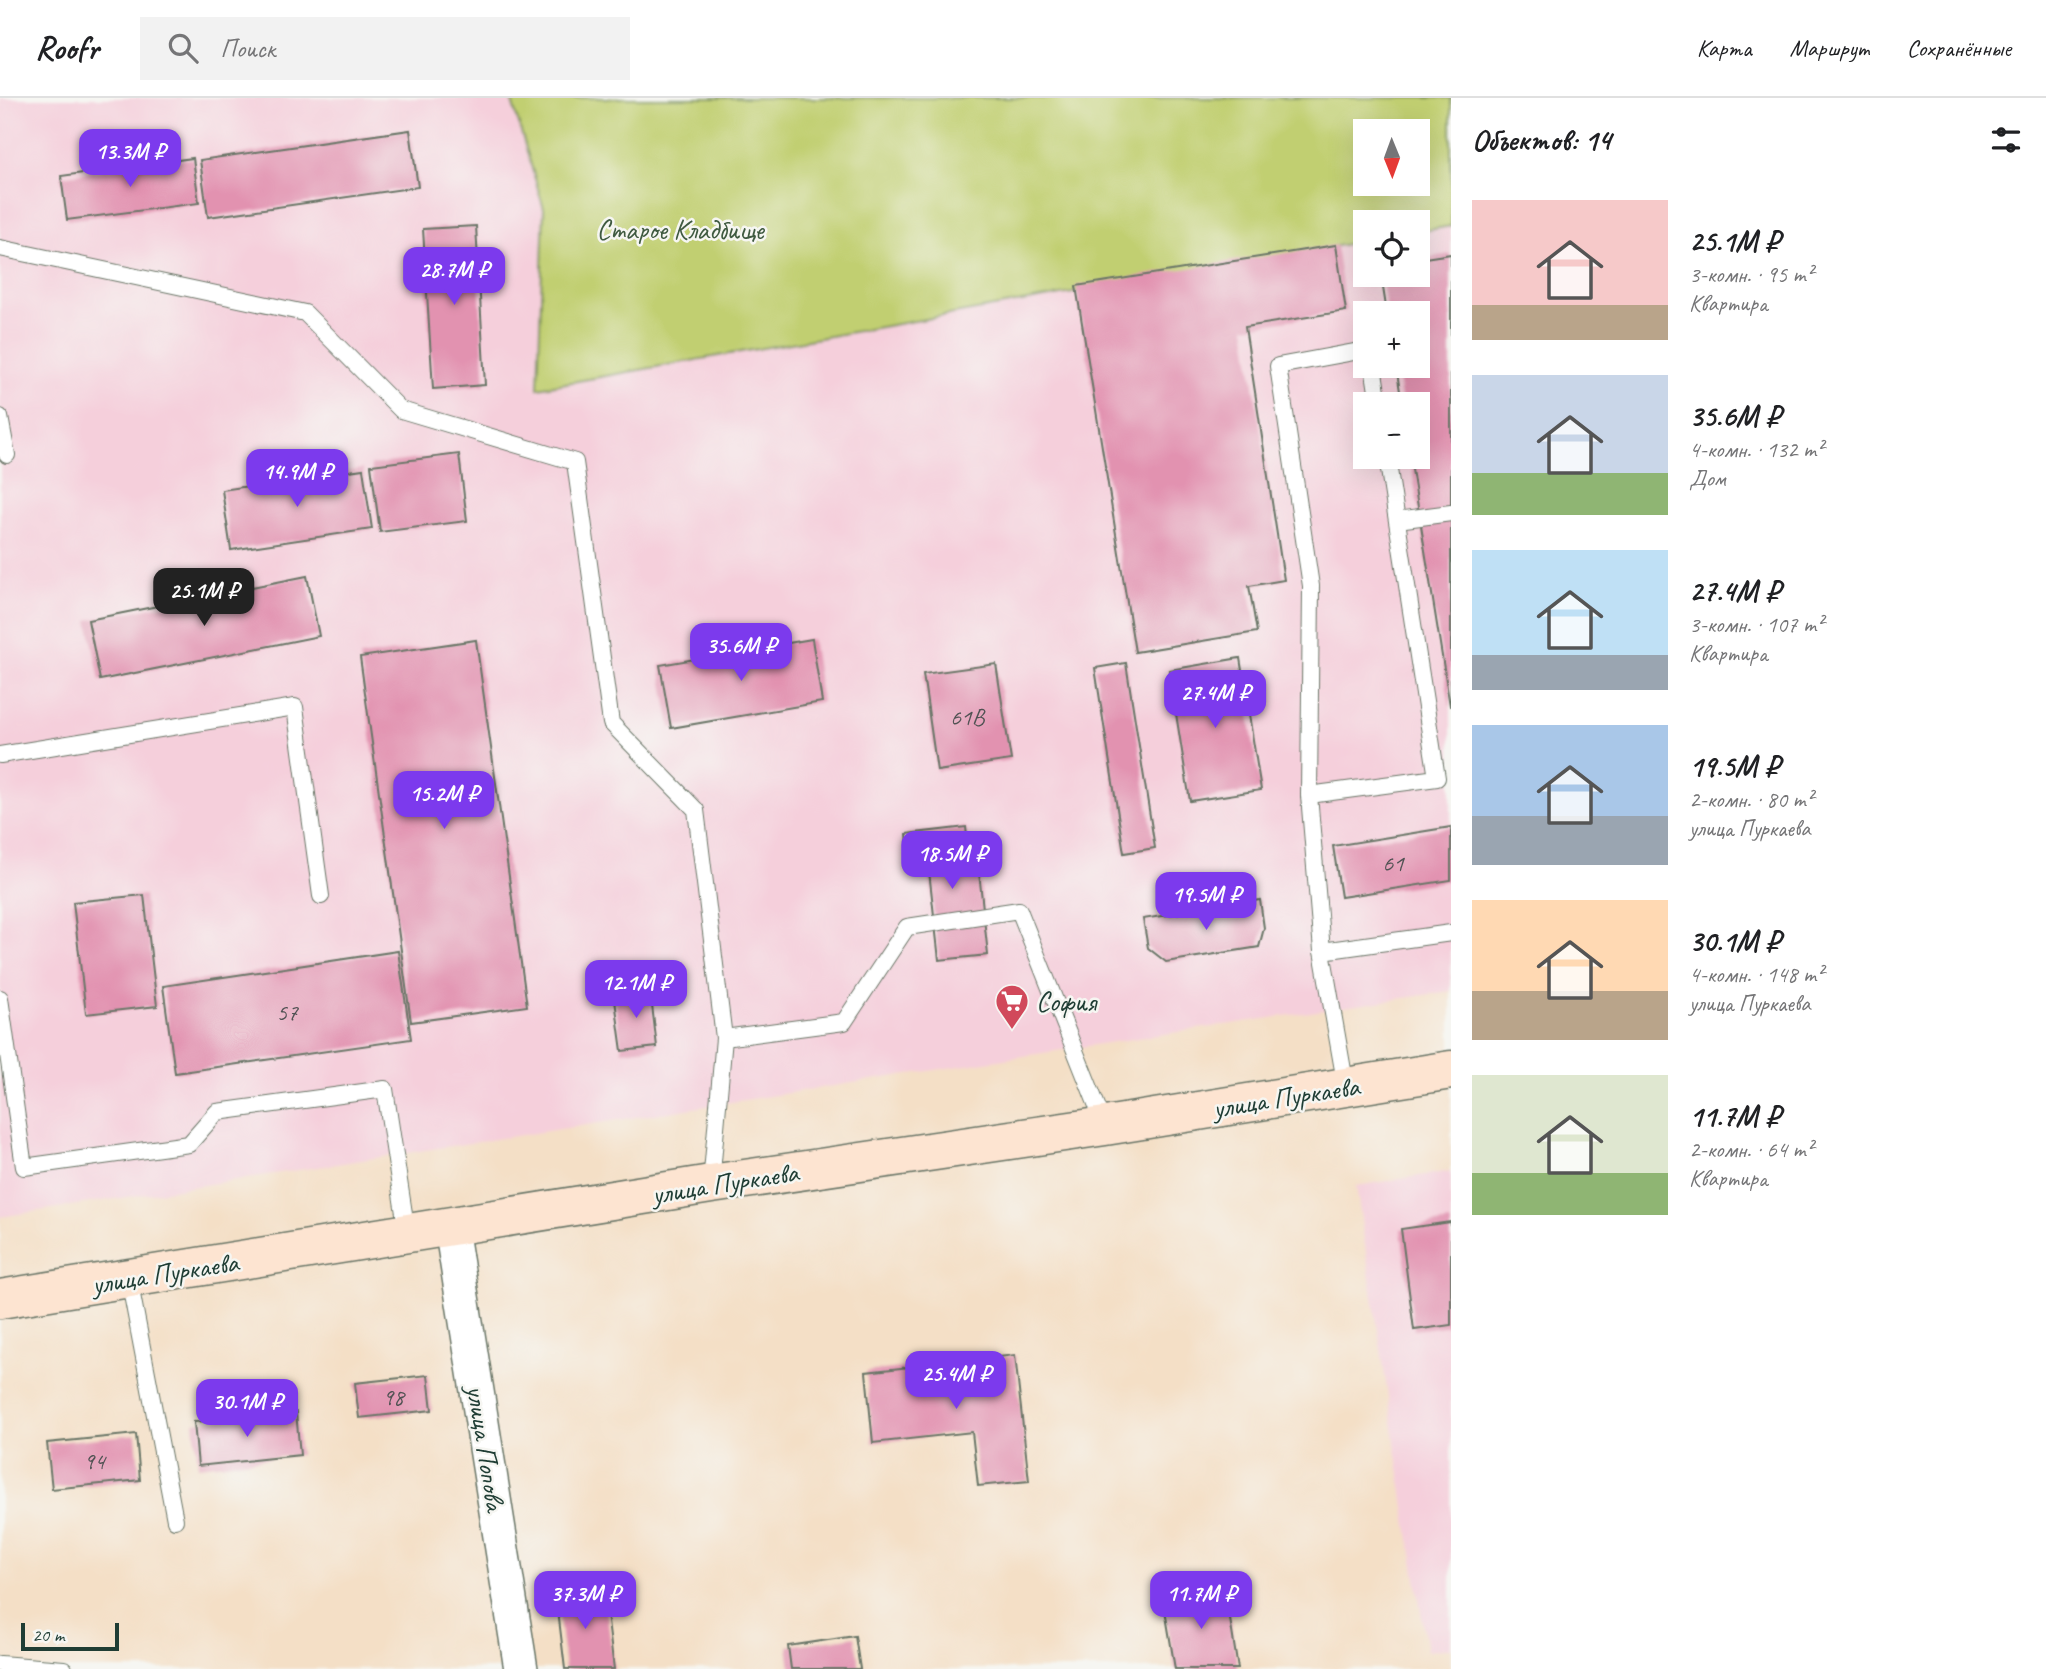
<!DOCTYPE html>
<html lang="ru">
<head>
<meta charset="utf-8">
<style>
	body { margin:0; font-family:Caveat,sans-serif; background:#f2f2f2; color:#202124; height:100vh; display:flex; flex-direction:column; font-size:26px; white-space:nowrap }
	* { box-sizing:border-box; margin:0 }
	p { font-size:23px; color:#757577 }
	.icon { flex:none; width:38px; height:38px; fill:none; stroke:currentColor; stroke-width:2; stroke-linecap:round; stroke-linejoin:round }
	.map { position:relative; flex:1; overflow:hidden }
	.sheet { display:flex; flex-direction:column; background:#fff; width:595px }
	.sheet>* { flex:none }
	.needle { width:46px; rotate:179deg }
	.controls { position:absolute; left:1353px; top:21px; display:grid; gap:14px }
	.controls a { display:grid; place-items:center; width:77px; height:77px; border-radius:0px; background:#fff; box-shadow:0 7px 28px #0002; font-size:35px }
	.scale { position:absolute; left:21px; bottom:18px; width:98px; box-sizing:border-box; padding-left:7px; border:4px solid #1f3d34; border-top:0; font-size:19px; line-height:24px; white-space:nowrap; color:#1f3d34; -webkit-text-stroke:5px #f6f6f2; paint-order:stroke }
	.price { position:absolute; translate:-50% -60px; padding:0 16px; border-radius:14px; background:#7c3aed; color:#fff; font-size:23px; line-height:46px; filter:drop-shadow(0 2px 4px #0008) }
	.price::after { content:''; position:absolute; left:50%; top:42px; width:21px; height:16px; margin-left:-10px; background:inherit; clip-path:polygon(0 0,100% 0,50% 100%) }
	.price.on { background:#222; color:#fff }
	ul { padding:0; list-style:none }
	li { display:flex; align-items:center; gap:21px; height:175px; padding:0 21px }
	li span { display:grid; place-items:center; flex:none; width:196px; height:140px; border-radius:0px; color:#555 }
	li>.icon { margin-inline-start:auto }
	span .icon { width:84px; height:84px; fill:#fffc; stroke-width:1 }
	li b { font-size:30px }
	h2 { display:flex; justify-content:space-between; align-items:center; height:84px; padding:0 21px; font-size:30px }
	header { display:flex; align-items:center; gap:42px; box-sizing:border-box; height:98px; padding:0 35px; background:#fff; border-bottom:2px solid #e0e0e0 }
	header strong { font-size:33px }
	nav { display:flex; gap:38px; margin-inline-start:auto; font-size:24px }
	.search { width:490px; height:63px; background:#f2f2f2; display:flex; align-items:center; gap:18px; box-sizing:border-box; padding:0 24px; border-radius:0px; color:#757577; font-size:26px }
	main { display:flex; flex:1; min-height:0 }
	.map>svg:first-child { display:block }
	.built { fill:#f5cfdb; fill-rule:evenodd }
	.green { fill:#c1cf71; stroke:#708652; stroke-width:2; fill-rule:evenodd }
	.building { fill:#e292b0 }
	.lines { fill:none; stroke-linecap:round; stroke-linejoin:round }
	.service-casing { stroke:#6a7667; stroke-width:18 }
	.minor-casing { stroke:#6a7667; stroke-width:36 }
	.secondary-casing { stroke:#6a7667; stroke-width:41 }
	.service { stroke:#fff; stroke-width:16 }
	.minor { stroke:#fff; stroke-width:33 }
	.secondary { stroke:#fde4d1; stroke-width:38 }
	.labels { text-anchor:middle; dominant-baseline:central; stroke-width:5; stroke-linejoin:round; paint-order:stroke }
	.number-label { font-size:24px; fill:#505253 }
	.park-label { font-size:28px; fill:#3f5a40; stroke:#f6f6f2 }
	.poi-label { font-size:28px; fill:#1f3d34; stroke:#f6f6f2; text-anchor:start }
	.street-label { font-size:28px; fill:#1f3d34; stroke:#f6f6f2 }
</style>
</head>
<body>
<header>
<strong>Roofr</strong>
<div class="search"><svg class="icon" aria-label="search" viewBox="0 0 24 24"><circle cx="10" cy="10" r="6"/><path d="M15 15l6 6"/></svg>Поиск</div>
<nav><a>Карта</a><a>Маршрут</a><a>Сохранённые</a></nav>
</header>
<main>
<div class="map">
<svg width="1451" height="1571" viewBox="0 0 1451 1571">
	<rect width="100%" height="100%" fill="#f6f6f2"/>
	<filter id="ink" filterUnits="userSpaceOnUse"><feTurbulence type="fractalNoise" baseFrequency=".0143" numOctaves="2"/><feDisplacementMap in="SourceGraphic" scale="14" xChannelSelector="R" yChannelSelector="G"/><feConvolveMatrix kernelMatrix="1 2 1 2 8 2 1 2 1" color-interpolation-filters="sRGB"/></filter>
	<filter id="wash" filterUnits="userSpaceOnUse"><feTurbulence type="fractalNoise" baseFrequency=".00686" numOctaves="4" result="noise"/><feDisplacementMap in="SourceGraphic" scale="28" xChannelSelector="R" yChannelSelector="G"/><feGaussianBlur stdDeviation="1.57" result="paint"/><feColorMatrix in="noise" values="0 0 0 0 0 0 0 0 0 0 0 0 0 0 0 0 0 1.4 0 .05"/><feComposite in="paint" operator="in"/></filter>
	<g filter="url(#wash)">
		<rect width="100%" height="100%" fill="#f4dfc6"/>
		<g class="built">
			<path d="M0 0H511L544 111 539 290 1365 143V177H1418V134L1451 128V893L1145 939 0 1119ZM1365 215H1418V268H1365ZM1365 306H1418V359H1365Z"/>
			<polygon points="1451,1073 1451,1550 1427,1553 1356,1088"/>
		</g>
		<path class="green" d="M511 0H1451V128L1418 134V124H1365V143L538 290 544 111ZM1365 33H1418V86H1365Z"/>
		<g id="blocks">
			<g class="building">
				<polygon points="410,32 418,89 208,119 200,62"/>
				<polygon points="193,60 199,105 67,122 61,78"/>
				<polygon points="476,128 485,287 433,291 423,131"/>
				<polygon points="1336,147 1346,213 1245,229 1284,482 1249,488 1257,534 1135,554 1076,188"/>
				<polygon points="1451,156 1451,608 1450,608 1410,359 1418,359 1418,306 1402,306 1396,268 1418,268 1418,215 1387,215 1381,177 1418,177 1418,161"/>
				<polygon points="459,356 467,423 380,434 371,367"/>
				<polygon points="363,371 372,431 231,452 222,392"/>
				<polygon points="307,478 319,538 100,582 88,522"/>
				<polygon points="812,541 822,604 671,630 660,567"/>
				<polygon points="476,542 527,908 411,924 360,559"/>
				<polygon points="1240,560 1261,692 1190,703 1169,572"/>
				<polygon points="1126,565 1155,750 1124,755 1095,570"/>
				<polygon points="996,566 1011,662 937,673 923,576"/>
				<polygon points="966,729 970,766 978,765 988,857 939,862 929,773 911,775 907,736"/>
				<polygon points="1451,729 1451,782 1341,799 1333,748"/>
				<polygon points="144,797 157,908 86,916 73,804"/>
				<polygon points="1260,802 1264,830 1259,849 1166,864 1148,850 1143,821"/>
				<polygon points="398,853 411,941 175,975 163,888"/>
				<polygon points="650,891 657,949 622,953 614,895"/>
				<polygon points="1451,1124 1451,1227 1414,1232 1401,1131"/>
				<polygon points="1015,1257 1029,1383 978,1388 972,1334 873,1345 866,1274"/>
				<polygon points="428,1277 432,1312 359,1320 355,1285"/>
				<polygon points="296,1314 300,1357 198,1368 194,1324"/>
				<polygon points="136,1336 140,1382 52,1391 47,1345"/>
				<polygon points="1225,1490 1238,1571 1175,1571 1163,1500"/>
				<polygon points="604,1492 614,1571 565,1571 556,1496"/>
				<polygon points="855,1538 860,1571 791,1571 788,1548"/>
			</g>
		</g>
	</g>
	<g filter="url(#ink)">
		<use href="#blocks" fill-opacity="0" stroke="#6a7667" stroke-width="2"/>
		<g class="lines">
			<defs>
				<g id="service">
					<polyline points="0,150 305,215 401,312 575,364 611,625 696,712 724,940 711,1086"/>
					<polyline points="1373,268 1379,306"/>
					<polyline points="0,319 7,357"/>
					<polyline points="1397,422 1451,415"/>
					<polyline points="0,657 295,609 321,798"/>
					<polyline points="1309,697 1437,680 1387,359"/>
					<polyline points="1322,853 1451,835"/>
					<polyline points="0,900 24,1069 189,1046 217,1014 385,991 407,1135"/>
					<polyline points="724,940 844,924 907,829 1019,812 1105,1028"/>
					<polyline points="1346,989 1322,853 1309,697 1311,488 1278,268 1365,252"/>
					<polyline points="129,1181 175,1422"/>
					<polyline points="0,1566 64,1571"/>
				</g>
				<polyline id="minor" points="451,1129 521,1571"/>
				<polyline id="secondary" points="0,1201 711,1086 1105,1028 1451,972"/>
			</defs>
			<use href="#service" class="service-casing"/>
			<use href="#minor" class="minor-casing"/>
			<use href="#secondary" class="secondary-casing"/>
			<use href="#service" class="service"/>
			<use href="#minor" class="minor"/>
			<use href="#secondary" class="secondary"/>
		</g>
	</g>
	<defs>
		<symbol id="supermarket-pin" viewBox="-11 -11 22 30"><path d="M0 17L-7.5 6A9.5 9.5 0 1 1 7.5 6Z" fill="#d1495b" stroke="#f6f6f2"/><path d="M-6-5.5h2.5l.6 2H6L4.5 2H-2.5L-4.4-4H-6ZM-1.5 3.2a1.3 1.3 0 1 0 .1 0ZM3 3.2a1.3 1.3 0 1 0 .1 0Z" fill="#fff"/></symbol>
	</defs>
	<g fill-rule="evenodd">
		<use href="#supermarket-pin" x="993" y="884" width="38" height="52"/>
	</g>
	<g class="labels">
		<g class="number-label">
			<text x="967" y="619">61В</text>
			<text x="1393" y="765">61</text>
			<text x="287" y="914">57</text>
			<text x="393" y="1299">98</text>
			<text x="94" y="1363">94</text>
		</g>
		<g class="park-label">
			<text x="680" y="131">Старое Кладбище</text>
		</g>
		<g class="poi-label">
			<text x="1036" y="903">София</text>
		</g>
		<g class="street-label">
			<text transform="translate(1286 999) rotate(-9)">улица Пуркаева</text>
			<text transform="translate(725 1085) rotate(-9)">улица Пуркаева</text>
			<text transform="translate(165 1175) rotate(-9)">улица Пуркаева</text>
			<text transform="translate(486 1350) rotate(81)">улица Попова</text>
		</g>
	</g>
</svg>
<div class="controls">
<a><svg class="needle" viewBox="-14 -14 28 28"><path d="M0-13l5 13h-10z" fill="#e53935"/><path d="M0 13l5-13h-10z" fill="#757577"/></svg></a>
<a><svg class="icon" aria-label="locate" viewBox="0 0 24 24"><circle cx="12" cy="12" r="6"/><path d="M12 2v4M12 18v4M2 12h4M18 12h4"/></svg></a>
<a>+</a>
<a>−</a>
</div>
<div class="scale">20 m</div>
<b class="price" style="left:130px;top:91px">13.3M ₽</b>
<b class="price" style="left:454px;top:209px">28.7M ₽</b>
<b class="price" style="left:297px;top:411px">14.9M ₽</b>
<b class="price on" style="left:204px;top:530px">25.1M ₽</b>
<b class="price" style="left:741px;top:585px">35.6M ₽</b>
<b class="price" style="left:1215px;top:632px">27.4M ₽</b>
<b class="price" style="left:444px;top:733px">15.2M ₽</b>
<b class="price" style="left:952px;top:793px">18.5M ₽</b>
<b class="price" style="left:1206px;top:834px">19.5M ₽</b>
<b class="price" style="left:636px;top:922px">12.1M ₽</b>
<b class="price" style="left:956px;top:1313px">25.4M ₽</b>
<b class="price" style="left:247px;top:1341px">30.1M ₽</b>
<b class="price" style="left:585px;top:1533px">37.3M ₽</b>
<b class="price" style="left:1201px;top:1533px">11.7M ₽</b>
</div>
<section class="sheet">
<h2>Объектов: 14<svg class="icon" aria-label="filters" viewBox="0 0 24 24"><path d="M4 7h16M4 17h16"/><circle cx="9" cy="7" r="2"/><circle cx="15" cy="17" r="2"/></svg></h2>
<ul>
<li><span style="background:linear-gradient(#f6c9c9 75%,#b9a48a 0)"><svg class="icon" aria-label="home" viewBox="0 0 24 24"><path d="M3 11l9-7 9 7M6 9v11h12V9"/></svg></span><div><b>25.1M ₽</b><p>3-комн. · 95 m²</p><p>Квартира</p></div></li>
<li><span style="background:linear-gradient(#c9d6e8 70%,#8fb573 0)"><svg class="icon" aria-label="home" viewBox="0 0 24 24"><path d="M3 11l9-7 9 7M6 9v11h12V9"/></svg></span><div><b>35.6M ₽</b><p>4-комн. · 132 m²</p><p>Дом</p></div></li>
<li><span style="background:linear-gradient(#bfe0f5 75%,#9aa5b1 0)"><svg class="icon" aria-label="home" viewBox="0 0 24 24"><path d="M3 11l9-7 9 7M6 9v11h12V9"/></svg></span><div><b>27.4M ₽</b><p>3-комн. · 107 m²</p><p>Квартира</p></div></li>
<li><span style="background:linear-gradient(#a9c7e8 65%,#9aa5b1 0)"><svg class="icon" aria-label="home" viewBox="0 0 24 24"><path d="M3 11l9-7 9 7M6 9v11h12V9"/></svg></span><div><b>19.5M ₽</b><p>2-комн. · 80 m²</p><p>улица Пуркаева</p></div></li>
<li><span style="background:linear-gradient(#ffd9b3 65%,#b9a48a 0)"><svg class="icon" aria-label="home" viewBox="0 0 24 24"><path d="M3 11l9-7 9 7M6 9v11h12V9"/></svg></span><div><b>30.1M ₽</b><p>4-комн. · 148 m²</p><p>улица Пуркаева</p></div></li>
<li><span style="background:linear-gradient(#dfe7d0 70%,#8fb573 0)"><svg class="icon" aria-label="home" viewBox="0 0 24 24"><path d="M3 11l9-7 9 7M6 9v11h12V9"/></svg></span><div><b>11.7M ₽</b><p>2-комн. · 64 m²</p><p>Квартира</p></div></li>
</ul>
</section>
</main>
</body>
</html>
